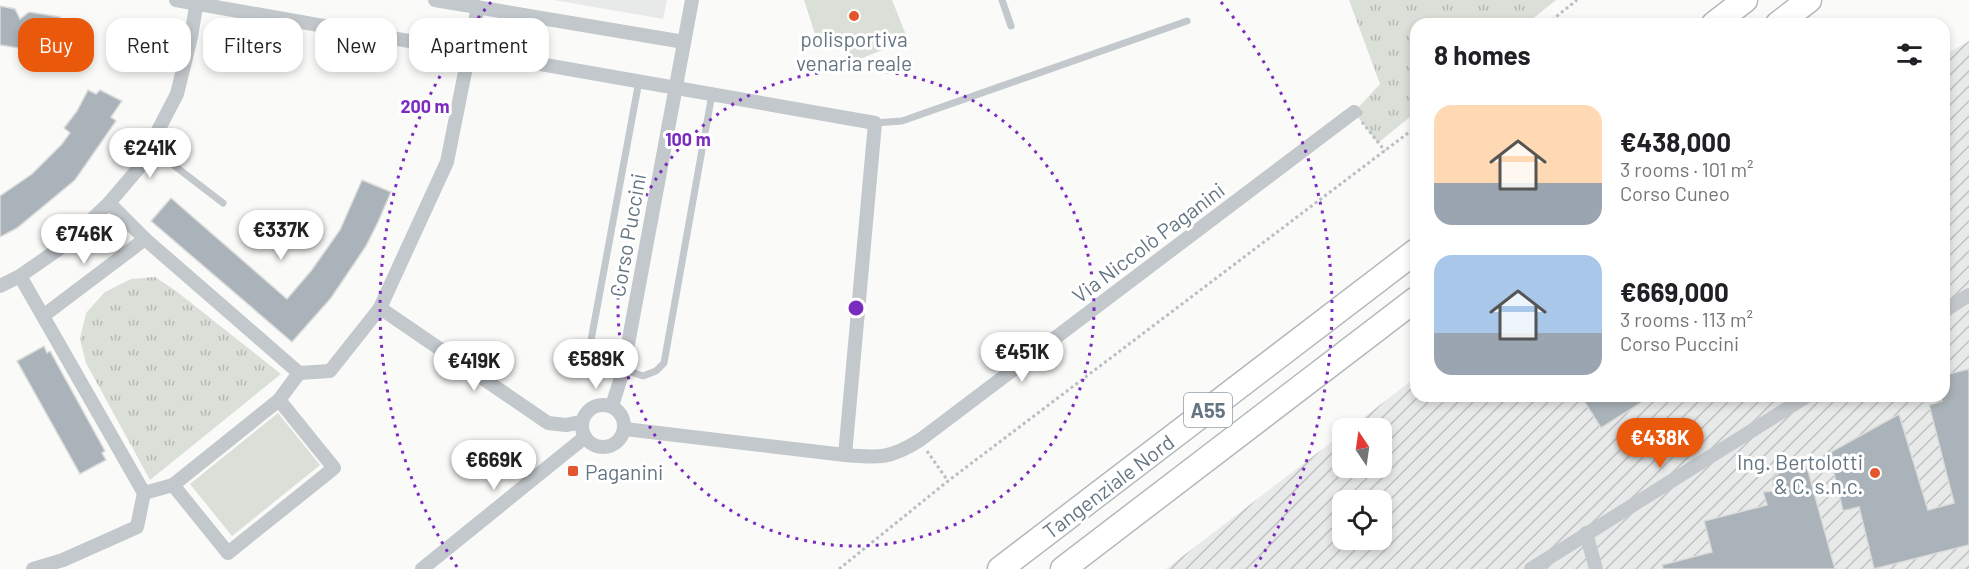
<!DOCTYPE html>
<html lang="en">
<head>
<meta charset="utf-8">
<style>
	body { margin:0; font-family:Barlow,sans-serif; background:#f2f2f2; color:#202124; height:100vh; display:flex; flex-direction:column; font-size:22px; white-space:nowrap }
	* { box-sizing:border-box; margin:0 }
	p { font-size:20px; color:#757577 }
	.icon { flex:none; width:33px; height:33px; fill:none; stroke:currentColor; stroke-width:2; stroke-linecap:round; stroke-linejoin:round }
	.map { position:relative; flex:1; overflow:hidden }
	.drawer { position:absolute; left:1410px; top:18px; width:540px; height:384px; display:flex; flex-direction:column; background:#fff; border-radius:18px; box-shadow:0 3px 9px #0003 }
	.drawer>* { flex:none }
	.banner { position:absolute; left:18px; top:18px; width:570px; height:54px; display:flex; gap:12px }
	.needle { width:39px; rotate:347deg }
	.fabs { position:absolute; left:1332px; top:418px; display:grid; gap:12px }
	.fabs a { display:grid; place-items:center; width:60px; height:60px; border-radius:12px; background:#fff; box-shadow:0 3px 9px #0003; font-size:30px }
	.price { position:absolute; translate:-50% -51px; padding:0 14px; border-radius:21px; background:#fff; color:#222; font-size:20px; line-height:39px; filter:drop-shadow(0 2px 3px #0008) }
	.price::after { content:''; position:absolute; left:50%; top:36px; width:18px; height:14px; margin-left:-9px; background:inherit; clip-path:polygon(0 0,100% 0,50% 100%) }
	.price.active { background:#ea580c; color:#fff }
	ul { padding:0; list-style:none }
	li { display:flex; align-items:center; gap:18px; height:150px; padding:0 24px }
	li span { display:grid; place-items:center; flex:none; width:168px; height:120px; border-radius:18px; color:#555 }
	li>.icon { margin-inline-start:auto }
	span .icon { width:72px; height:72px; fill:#fffc; stroke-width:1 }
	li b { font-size:26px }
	h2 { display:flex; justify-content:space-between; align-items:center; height:72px; padding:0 24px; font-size:26px }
	.chip { padding:0 21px; border-radius:18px; background:#fff; box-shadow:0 3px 9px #0003; font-size:21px; line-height:54px }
	.chip.active { background:#ea580c; color:#fff }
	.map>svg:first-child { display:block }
	.built { fill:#e8e9e9 }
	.industrial { fill:url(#industrial-furrows); fill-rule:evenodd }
	.grass { fill:#dadfd7 }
	.park { fill:url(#park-tufts) }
	.building { fill:#aab3b9; stroke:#dcdcda; stroke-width:1.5 }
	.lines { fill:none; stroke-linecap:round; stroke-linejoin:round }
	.highway-casing { stroke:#b4b9bd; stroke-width:27 }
	.path { stroke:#bbbfc2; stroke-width:3; stroke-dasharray:3 3; stroke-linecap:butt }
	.lane { stroke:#c3c8cc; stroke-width:7 }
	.street { stroke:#c3c8cc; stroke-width:14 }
	.highway { stroke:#fff; stroke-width:24 }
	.ring { fill:none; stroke:#7b2cbf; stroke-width:3; stroke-dasharray:3 6 }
	.poi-dot { fill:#e4572e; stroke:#fff; stroke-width:2 }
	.labels { text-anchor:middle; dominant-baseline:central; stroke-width:6; stroke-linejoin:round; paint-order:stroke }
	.shield { fill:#fff; stroke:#939fa8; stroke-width:1.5 }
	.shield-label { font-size:20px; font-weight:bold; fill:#657683 }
	.poi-label { font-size:21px; fill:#657683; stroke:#fff }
	.street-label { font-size:21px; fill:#657683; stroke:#fff }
	.centre { fill:#7b2cbf; stroke:#fff; stroke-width:3 }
	.ring-label { font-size:18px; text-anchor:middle; font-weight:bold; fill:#7b2cbf; stroke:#fff; stroke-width:6; stroke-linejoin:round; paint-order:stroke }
</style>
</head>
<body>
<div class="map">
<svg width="1969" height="569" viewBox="0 0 1969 569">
	<defs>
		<pattern id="industrial-furrows" width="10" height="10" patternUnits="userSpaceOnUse" patternTransform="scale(1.5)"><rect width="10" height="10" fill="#e8e9e9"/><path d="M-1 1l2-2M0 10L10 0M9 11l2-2" fill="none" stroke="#c0c1c2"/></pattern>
		<pattern id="park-tufts" width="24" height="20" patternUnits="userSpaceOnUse" patternTransform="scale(1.5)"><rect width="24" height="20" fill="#dadfd7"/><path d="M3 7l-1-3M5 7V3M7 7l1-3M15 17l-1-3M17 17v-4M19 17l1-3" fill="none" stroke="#b4b9b4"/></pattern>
	</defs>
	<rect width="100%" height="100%" fill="#fafaf8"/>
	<polygon class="built" points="554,0 667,0 663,19"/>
	<path class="industrial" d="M1969 41V569H1166L1342 434V468H1382V429H1349L1416 377V396H1944V55ZM1342 501H1382V540H1342Z"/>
	<g class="grass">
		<polygon points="804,0 892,0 908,40 852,62 842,40 834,43 831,33 815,34"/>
		<polygon points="278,413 320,465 232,536 190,484"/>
	</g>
	<g class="park">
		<polygon points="1349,0 1556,0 1526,24 1416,24 1416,112 1378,143 1354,112 1380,84"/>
		<polygon points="155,277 176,291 281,374 150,480 86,363 80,339 86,313 105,292 131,279"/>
	</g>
	<g class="building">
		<polygon points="0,6 15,9 20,19 29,12 60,17 68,28 64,52 56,51 55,54 0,45"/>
		<polygon points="88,90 96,94 100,90 122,101 111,117 116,121 75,180 17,228 0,237 0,196 32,174 62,144 70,133 64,128 77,111"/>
		<polygon points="362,180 391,192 378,222 366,246 331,298 292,342 151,221 171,198 287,299 311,271 340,230"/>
		<polygon points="44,346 47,353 50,351 105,451 102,453 106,460 80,474 17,361"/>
		<polygon points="1969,369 1969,545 1874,569 1859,507 1843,511 1829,453 1899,414 1928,510 1954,503 1929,405 1942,401 1941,396 1944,396 1944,375"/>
		<polygon points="1591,396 1652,396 1601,428 1584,401"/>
		<polygon points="1804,456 1835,569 1663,569 1662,565 1712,552 1704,521 1767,505 1763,492 1774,491 1772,478"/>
	</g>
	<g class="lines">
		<defs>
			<g id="highway">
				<polyline points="1714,24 1745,0"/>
				<polyline points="1778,24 1809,0"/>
				<polyline points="1000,569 1416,251"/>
				<polyline points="1063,569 1416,299"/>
			</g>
		</defs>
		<use href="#highway" class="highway-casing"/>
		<g class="path">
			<polyline points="1547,24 1577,0"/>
			<polyline points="1362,122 1385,151"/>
			<polyline points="927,451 948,481"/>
			<polyline points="839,569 948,481 1416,127"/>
		</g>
		<g class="lane">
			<polyline points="1002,0 1011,26"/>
			<polyline points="639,81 589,351 595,360 643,376 656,371 664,363 712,94"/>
			<polyline points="875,123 902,121 1187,21"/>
			<polyline points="150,147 223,203"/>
		</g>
		<g class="street">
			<polyline points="176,0 875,123 845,455"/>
			<polyline points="435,0 684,42"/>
			<polyline points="109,203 145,239 299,373 330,371 380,308 447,162 478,7"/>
			<polyline points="20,276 144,493 137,527 63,560 33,569"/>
			<polyline points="0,286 20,276 66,244 109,203 138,169 177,94 191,37 197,0"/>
			<polyline points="380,308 548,423 566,425 582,422"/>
			<polyline points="1944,311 1969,295"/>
			<polyline points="43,316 145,239"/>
			<polyline points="279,400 299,373"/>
			<circle cx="603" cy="426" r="21"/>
			<polyline points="612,406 623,371 692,0"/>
			<path d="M625 429 845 455C879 458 890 459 920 440L1354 112"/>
			<polyline points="144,493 173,485 279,400 334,468 228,553 173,485"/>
			<polyline points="1586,533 1596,569"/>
			<polyline points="422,569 585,437"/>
			<polyline points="1531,569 1807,396"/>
		</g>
		<use href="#highway" class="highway"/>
	</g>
	<g class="ring">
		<circle cx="856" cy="308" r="238"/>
		<path d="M457 567A476 476 0 0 1 491 2M1221 2A476 476 0 0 1 1255 567"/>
	</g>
	<g class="poi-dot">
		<circle cx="854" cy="16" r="6"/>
		<rect x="567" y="465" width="12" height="12" rx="3"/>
		<circle cx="1875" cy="473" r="6"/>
	</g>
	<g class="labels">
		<rect class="shield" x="1184" y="393" width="48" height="34" rx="4.5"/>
		<g class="shield-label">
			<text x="1208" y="410">A55</text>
		</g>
		<g class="poi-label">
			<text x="854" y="38">polisportiva<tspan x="854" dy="24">venaria reale</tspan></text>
			<text x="1863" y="461" text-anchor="end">Ing. Bertolotti<tspan x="1863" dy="24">&amp; C. s.n.c.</tspan></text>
			<text x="585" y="471" text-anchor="start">Paganini</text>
		</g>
		<g class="street-label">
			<text transform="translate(627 235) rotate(-80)">Corso Puccini</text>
			<text transform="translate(1148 242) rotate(-37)">Via Niccolò Paganini</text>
			<text transform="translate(1108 486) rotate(-37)">Tangenziale Nord</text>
		</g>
	</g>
	<circle cx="856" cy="308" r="9" class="centre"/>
	<g class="ring-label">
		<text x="425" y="113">200 m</text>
		<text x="688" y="146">100 m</text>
	</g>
</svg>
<div class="fabs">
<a><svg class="needle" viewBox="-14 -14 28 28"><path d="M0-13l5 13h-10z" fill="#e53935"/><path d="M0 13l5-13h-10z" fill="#757577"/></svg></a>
<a><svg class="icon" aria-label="locate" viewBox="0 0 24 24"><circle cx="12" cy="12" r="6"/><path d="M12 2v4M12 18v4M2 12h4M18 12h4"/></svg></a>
</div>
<b class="price" style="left:150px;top:179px">€241K</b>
<b class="price" style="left:281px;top:261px">€337K</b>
<b class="price" style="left:84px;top:265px">€746K</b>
<b class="price" style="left:1022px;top:383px">€451K</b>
<b class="price" style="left:596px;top:390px">€589K</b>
<b class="price" style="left:474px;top:392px">€419K</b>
<b class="price active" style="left:1660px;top:469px">€438K</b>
<b class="price" style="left:494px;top:491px">€669K</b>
<div class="banner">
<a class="chip active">Buy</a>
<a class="chip">Rent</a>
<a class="chip">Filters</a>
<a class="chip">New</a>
<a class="chip">Apartment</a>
</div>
<section class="drawer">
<h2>8 homes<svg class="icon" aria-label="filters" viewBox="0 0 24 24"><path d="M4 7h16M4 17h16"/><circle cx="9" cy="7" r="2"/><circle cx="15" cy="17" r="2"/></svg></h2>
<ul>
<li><span style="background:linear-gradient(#ffd9b3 65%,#9aa5b1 0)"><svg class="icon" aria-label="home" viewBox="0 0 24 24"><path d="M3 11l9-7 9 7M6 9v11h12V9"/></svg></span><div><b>€438,000</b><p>3 rooms · 101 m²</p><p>Corso Cuneo</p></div></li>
<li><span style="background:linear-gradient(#a9c7e8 65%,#9aa5b1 0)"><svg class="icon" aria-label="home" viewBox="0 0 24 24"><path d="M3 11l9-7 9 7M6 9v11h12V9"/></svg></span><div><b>€669,000</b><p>3 rooms · 113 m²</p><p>Corso Puccini</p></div></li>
</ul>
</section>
</div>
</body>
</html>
